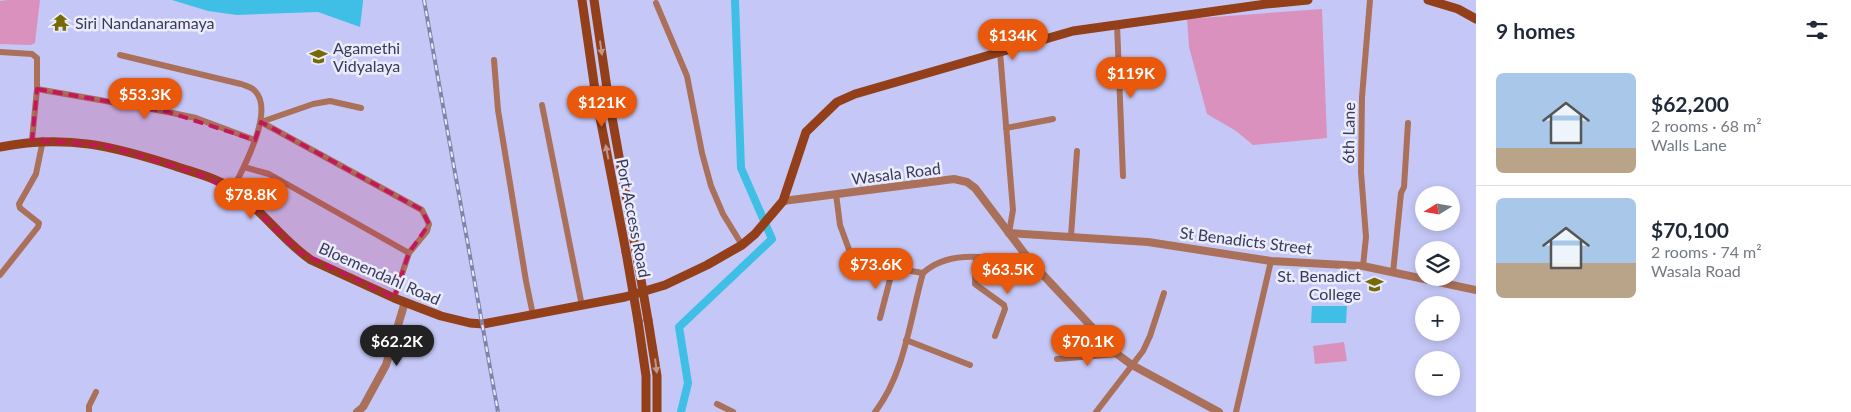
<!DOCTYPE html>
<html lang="en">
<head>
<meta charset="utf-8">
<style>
	body { margin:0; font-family:Lato,sans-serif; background:#f6f6f7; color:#1f2937; height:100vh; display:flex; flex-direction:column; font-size:19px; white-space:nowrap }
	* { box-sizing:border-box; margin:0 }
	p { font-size:16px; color:#747a83 }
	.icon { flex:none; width:28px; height:28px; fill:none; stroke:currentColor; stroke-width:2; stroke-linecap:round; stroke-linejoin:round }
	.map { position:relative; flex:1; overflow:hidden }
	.details { display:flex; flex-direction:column; background:#fff; width:375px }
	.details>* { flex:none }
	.needle { width:32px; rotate:259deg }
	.tools { position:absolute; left:1415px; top:186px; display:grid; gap:10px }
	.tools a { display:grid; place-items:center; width:45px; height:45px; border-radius:50%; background:#fff; box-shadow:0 2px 8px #0003; font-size:25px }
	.price { position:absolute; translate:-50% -42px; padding:0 11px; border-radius:18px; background:#ea580c; color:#fff; font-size:16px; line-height:32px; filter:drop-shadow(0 1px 2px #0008) }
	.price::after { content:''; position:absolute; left:50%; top:30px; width:15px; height:11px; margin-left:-8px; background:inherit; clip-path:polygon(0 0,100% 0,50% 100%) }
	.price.on { background:#222; color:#fff }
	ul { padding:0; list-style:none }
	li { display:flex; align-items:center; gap:15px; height:125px; padding:0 20px }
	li+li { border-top:1px solid #e0e1e3 }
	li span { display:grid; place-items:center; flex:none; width:140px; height:100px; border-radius:8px; color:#555 }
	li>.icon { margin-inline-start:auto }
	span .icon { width:60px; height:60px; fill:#fffc; stroke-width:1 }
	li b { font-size:21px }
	h2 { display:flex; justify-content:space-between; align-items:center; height:60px; padding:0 20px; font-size:21px }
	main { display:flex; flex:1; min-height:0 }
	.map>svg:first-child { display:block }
	.green { fill:#da91be }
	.water { fill:#3fbfe6 }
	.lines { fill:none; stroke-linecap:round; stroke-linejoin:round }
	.canal { stroke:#3fbfe6; stroke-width:8 }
	.minor { stroke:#aa7059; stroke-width:6 }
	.tertiary { stroke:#aa7059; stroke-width:8 }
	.secondary { stroke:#933f19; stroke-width:9 }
	.rail-casing { stroke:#8183aa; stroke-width:4 }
	.rail { stroke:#eaecfc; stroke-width:2; stroke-dasharray:5.5; stroke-linecap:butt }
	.secondary-bridge { stroke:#933f19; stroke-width:9 }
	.oneway { fill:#be968a }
	.marked { fill:#c2185b; fill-opacity:0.2; stroke:#c2185b; stroke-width:4; stroke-dasharray:10 6; stroke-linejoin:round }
	.labels { text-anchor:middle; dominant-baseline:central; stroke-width:5; stroke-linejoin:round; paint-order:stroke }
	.poi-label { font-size:16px; fill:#393959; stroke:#eaecfc; text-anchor:start }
	.street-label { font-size:16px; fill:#393959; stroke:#eaecfc }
</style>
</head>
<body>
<main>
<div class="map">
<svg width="1476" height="412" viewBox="0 0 1476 412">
	<rect width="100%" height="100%" fill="#c5c8f7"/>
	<g class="green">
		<polygon points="7,0 40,0 35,43 31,45 0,44 0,1"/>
		<polygon points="1322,9 1327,138 1253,145 1236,131 1207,114 1189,47 1187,19"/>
		<polygon points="1344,342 1347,361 1315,364 1313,346"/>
	</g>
	<g class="water">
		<polygon points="172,0 363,0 363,2 360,27 318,12 237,15 208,11"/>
		<polygon points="1312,306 1347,306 1346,323 1311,323"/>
	</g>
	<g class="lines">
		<polyline class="canal" points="681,412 688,383 679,327 772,239 741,168 735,0"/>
		<g class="minor">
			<polyline points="656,3 687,76 702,153 711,186 723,214 742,245"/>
			<polyline points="1117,24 1123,176"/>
			<polyline points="0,52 32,54 37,58 37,89 32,140"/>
			<polyline points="1000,52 1013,210 1009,233"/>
			<path d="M120 55 241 84C246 86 252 87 255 91 275 111 243 168 233 189"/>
			<polyline points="494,60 498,110 526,281 533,315"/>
			<polyline points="37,89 168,112 196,118 255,140"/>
			<polyline points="542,105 582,306"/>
			<polyline points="261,122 422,210 429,224 427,231 409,253"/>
			<polyline points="261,122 313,104 330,101 361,108"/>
			<polyline points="1006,128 1053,119"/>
			<polyline points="244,167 269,174 409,253 394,298"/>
			<polyline points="836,194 840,225 851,255 893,268 923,273"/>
			<polyline points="1071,236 1077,151"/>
			<polyline points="976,258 975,284 1004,305 1005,309 995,336"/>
			<polyline points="1363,266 1366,237 1361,172 1362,97 1370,0"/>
			<polyline points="1393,273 1401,193 1404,187 1408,123"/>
			<polyline points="0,275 38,227 39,223 20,208 19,204 36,174 43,140"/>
			<polyline points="880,318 893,268"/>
			<polyline points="906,340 970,365"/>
			<polyline points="1057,359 1117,354"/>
			<polyline points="717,404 733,412"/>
			<polyline points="89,412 89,406 96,392"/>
			<path d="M875 412C905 373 910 319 923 273 951 247 997 259 1031 262"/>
			<polyline points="1096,412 1143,351 1150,336 1164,293"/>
			<polyline points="1236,412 1271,261"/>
		</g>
		<g class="tertiary">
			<polyline points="783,201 954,179 967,182 975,188 1031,262 1117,354 1132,365 1219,412"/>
			<polyline points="1009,233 1148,242 1271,261 1363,266 1476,290"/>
			<polyline points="357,412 363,407 386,365 405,302"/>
		</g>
		<g class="secondary">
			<polyline points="582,0 596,97 626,252"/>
			<polyline points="594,0 608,95 636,251"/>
			<polyline points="1428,0 1458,9 1476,19"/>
			<path d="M0 147C66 134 113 146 175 166 195 173 218 178 235 191 263 211 283 241 311 260L394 298 441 316 470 323 483 324 625 297 665 285 707 265 742 245 755 234 783 201 806 132 837 102 855 94 1073 31 1266 4 1308 0"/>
			<polyline points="648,320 657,376 657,412"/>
			<polyline points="638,321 646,376 646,412"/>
		</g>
		<defs>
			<polyline id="rail" points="424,0 498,412"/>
		</defs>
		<use href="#rail" class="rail-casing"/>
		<use href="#rail" class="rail"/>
		<g class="secondary-bridge">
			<polyline points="636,251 648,320"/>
			<polyline points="626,252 638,321"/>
		</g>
	</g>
	<defs><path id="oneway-solid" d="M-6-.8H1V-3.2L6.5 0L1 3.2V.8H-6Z" transform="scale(1.25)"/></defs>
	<g class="oneway">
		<use href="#oneway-solid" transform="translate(601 48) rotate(82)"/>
		<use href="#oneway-solid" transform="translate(607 152) rotate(-101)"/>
		<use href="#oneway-solid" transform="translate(656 366) rotate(83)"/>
	</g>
	<path class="marked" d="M37 89 168 112 255 140 261 122 422 210 429 224 409 253 394 298 299 252 239 194 196 173 107 146 32 140Z"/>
	<defs>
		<symbol id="temple-bare" viewBox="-9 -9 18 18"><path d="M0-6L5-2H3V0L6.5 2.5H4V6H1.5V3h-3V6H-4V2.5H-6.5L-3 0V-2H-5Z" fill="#756a03" stroke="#eaecfc" stroke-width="2.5" paint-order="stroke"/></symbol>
		<symbol id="school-bare" viewBox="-9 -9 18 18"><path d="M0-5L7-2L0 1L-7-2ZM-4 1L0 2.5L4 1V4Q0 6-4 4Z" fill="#756a03" stroke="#eaecfc" stroke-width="2.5" paint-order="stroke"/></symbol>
	</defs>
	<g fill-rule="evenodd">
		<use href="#temple-bare" x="48" y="10" width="25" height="25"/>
		<use href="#school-bare" x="306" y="44" width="25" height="25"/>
		<use href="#school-bare" x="1362" y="272" width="25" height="25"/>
	</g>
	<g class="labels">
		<g class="poi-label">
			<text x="75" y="22">Siri Nandanaramaya</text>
			<text x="333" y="47">Agamethi<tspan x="333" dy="18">Vidyalaya</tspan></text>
			<text x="1361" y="275" text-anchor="end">St. Benadict<tspan x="1361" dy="18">College</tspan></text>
		</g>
		<g class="street-label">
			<text transform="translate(1348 133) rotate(-89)">6th Lane</text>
			<text transform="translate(896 173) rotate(-7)">Wasala Road</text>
			<text transform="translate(634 218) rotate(79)">Port Access Road</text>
			<text transform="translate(1246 240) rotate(7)">St Benadicts Street</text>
			<text transform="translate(380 273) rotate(24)">Bloemendahl Road</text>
		</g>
	</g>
</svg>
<div class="tools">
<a><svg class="needle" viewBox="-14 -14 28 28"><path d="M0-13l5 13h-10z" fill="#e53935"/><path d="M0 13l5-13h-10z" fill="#747a83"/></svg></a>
<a><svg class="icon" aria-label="layers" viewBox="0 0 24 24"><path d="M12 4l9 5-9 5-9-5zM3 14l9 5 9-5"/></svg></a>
<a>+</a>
<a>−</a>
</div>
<b class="price" style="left:1013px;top:61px">$134K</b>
<b class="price" style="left:1131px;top:99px">$119K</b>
<b class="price" style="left:145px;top:120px">$53.3K</b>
<b class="price" style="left:602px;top:128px">$121K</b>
<b class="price" style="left:251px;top:220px">$78.8K</b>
<b class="price" style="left:876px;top:290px">$73.6K</b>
<b class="price" style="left:1008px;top:295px">$63.5K</b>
<b class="price on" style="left:397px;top:367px">$62.2K</b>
<b class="price" style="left:1088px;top:367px">$70.1K</b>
</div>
<section class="details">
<h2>9 homes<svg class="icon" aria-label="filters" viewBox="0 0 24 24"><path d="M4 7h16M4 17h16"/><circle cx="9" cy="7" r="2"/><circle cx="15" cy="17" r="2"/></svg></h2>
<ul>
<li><span style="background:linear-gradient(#a9c7e8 75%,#b9a48a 0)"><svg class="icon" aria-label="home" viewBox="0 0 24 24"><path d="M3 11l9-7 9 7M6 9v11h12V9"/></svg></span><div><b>$62,200</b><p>2 rooms · 68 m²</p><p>Walls Lane</p></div></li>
<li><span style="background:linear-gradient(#a9c7e8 65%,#b9a48a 0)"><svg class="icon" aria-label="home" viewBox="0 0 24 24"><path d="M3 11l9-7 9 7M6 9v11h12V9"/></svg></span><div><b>$70,100</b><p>2 rooms · 74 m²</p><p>Wasala Road</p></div></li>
</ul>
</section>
</main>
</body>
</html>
